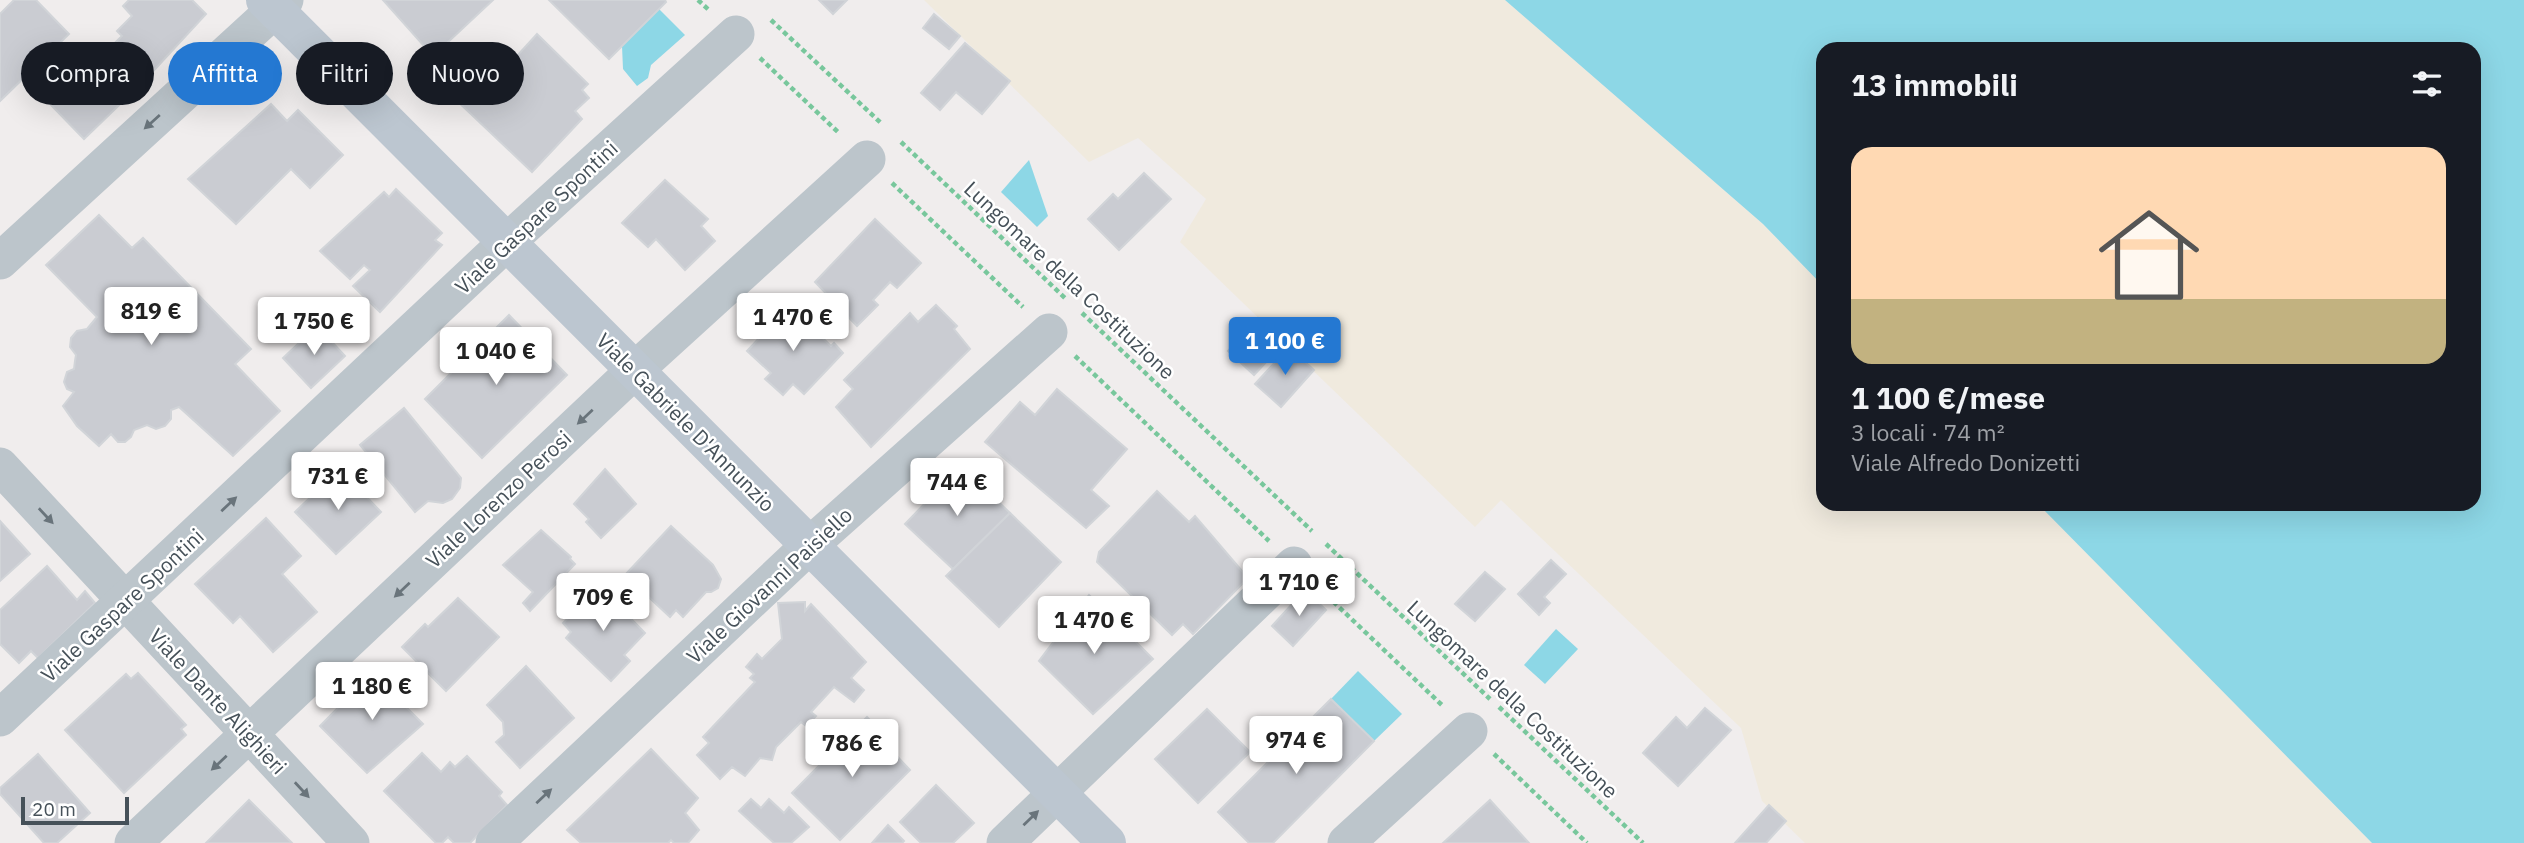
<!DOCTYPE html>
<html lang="it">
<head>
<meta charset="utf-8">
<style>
	body { margin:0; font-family:"IBM Plex Sans",sans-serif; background:#242831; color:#f1f3f6; height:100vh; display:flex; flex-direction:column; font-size:26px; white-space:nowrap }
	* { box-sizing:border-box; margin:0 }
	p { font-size:23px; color:#9ea1a6 }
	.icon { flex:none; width:38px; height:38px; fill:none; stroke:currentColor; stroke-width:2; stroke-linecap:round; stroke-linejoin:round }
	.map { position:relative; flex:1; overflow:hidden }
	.side { position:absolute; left:1816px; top:42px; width:665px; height:469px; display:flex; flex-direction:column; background:#171b24; border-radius:21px; box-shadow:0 7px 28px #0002 }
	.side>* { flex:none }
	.guide { position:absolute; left:21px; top:42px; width:665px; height:63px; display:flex; gap:14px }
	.scale { position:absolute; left:21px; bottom:18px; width:108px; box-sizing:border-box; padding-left:7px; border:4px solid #465159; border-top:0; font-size:19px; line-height:24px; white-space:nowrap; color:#465159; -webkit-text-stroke:5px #fff; paint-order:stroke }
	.price { position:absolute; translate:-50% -60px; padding:0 16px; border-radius:7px; background:#fff; color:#222; font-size:23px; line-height:46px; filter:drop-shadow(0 2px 4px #0008) }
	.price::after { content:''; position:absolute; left:50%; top:42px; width:21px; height:16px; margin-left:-10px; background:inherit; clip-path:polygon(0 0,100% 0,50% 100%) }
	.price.current { background:#2478d2; color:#fff }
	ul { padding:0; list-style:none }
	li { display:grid; align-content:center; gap:14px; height:371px; padding:0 35px }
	li span { display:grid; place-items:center; height:217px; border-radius:21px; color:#555 }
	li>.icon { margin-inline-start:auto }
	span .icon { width:126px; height:126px; fill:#fffc; stroke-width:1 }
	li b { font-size:30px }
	h2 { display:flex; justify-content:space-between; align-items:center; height:84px; padding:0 35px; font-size:30px }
	.pill { padding:0 24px; border-radius:32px; background:#171b24; box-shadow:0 7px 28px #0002; font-size:24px; line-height:63px }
	.pill.current { background:#2478d2; color:#fff }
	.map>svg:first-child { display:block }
	.sand { fill:#f0eade }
	.water { fill:#8dd7e6 }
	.building { fill:#caccd2; stroke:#d1d4d8; stroke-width:2 }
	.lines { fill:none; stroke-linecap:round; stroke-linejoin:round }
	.path { stroke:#78c79c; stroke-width:4.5; stroke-dasharray:5 3.5; stroke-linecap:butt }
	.street { stroke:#bcc5cb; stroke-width:37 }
	.secondary { stroke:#bcc6d0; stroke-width:38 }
	.oneway { fill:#69747b }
	.labels { text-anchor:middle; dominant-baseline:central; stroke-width:5; stroke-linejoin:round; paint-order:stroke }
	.street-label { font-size:21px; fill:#465159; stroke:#fff }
</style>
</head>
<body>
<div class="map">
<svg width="2524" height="843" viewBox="0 0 2524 843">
	<rect width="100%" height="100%" fill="#f0eded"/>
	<polygon class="sand" points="924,0 1505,0 1763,224 1823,286 1824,504 2038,504 2372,843 1805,843 1762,801 1741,728 1501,500 1475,527 1180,242 1206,199 1138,138 1089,162"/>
	<g class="water">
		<polygon points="1505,0 2524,0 2524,843 2372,843 2038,504 2474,504 2474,49 1824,49 1823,286 1763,224"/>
		<polygon points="659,9 685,35 651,65 648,78 637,86 623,69 622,46"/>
		<polygon points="1029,160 1048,216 1037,227 1001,192"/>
		<polygon points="1556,629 1578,649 1545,684 1524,665"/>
		<polygon points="1358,671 1402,714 1374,741 1331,699"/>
	</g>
	<g class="building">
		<polygon points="14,0 36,0 69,34 0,101 0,14"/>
		<polygon points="129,0 192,0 206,14 145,80 84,139 51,105 122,36 117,31 132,16 123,6"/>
		<polygon points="383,0 493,0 433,56"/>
		<polygon points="549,0 665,0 666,2 609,59"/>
		<polygon points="819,0 847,0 833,14"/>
		<polygon points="934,14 960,36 949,49 923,28"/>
		<polygon points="537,34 588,84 582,90 589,98 575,111 582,119 532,172 455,99 461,93 455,87 488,52 505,69"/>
		<polygon points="965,43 1010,81 982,114 956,92 940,110 921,93"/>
		<polygon points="271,104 287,121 298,110 343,155 310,188 291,169 236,224 188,179"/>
		<polygon points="1144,173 1171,199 1119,250 1088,219 1113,194 1118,199"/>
		<polygon points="665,180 708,219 701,226 715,241 685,270 656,239 648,247 622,223"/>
		<polygon points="396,189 442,233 435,240 442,245 380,312 353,286 370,270 364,265 350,279 320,251 384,192 389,197"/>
		<polygon points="99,215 132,248 143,238 251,349 235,364 280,411 233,456 179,407 171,410 171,419 165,426 156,429 147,425 134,430 131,437 125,442 118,442 111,434 99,446 77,426 63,406 74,392 67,389 64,382 67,372 74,369 75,361 76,355 70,347 71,338 77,331 87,329 97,317 46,265"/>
		<polygon points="875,219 921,263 897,288 890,282 873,300 878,305 857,326 815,282"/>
		<polygon points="936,305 957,326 954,329 970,349 871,447 836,407 853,389 844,380 910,313 918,322"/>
		<polygon points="783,308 805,328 808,324 831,346 834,343 843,353 804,394 793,384 783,395 765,379 771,373 747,351 762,335 759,332"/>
		<polygon points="509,315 567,375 482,458 425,399"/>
		<polygon points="1258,318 1284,343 1254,375 1228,351"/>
		<polygon points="317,326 345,356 311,388 283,358"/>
		<polygon points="1289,347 1314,370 1281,407 1255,384"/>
		<polygon points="1057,389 1127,449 1091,490 1109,506 1086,528 985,442 1020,402 1035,415"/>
		<polygon points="404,408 461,478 460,488 452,499 443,503 428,501 415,512 360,445"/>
		<polygon points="961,466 1010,513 953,569 905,524"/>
		<polygon points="340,469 381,512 336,554 295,512"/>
		<polygon points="605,469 636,504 601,538 586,522 589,519 574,504"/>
		<polygon points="1157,491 1189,522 1195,516 1248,578 1193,634 1183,624 1172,635 1097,562 1099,552"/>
		<polygon points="1010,513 1061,562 999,627 946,576"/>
		<polygon points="266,518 301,556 282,574 317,612 273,652 240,616 233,623 195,584"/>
		<polygon points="0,521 30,554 0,581"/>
		<polygon points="671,526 713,565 721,579 718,588 711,592 706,592 683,617 676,610 670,617 625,575"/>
		<polygon points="541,530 571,557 570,559 575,564 530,611 523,603 533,592 503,565"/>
		<polygon points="1551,560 1566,574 1544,597 1550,603 1539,615 1518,594"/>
		<polygon points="47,566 77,600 85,591 95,603 38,658 31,651 19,663 0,644 0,610"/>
		<polygon points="1485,572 1505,589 1475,621 1455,604"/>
		<polygon points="600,587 645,633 624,655 630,661 611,681 566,638 571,632 563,623"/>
		<polygon points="1305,590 1326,610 1293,646 1272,626"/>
		<polygon points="1089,595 1153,659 1093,714 1039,661"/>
		<polygon points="458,598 499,637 446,691 402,647 425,624 428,627"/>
		<polygon points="805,602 805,611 811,604 866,662 851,678 864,690 854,702 834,687 811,712 816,716 806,726 801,722 776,747 772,760 760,758 745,776 732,767 720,779 697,755 709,743 703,737 755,682 750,678 754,674 746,667 757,654 762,659 782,639 778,603"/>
		<polygon points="526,666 574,718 520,768 496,742 504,735 503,722 487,705"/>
		<polygon points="373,672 389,687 395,681 410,696 402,703 423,724 367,773 320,726"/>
		<polygon points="138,673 186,725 181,729 186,735 124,793 65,730 126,674 131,679"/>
		<polygon points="1331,699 1374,741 1273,843 1249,843 1218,812"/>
		<polygon points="1705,708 1731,730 1678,786 1643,753 1676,717 1687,728"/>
		<polygon points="1207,709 1250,752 1198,803 1155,759"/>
		<polygon points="867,717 896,747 892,751 910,770 840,840 792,793"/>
		<polygon points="651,749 698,798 685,813 699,830 688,843 674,843 671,840 668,843 581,843 567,830"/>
		<polygon points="422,753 441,772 450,762 455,767 467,756 502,792 499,796 507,805 470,843 454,843 448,837 442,843 436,843 384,791"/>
		<polygon points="38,754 90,813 57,843 44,843 0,794 0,788"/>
		<polygon points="936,785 974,823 953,843 921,843 900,822"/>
		<polygon points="751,799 761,808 769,799 784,813 789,807 809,827 791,843 774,843 739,811"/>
		<polygon points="249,800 292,843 206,843"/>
		<polygon points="1490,800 1529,843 1443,843"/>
		<polygon points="1769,805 1786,821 1766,843 1735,843"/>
		<polygon points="888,825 904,841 902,843 872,843"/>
	</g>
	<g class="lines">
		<g class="path">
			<polyline points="698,0 710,11"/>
			<polyline points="771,20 882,124"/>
			<polyline points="760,58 840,134"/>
			<polyline points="901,142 1065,298"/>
			<polyline points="892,183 1023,307"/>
			<polyline points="1082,313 1312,531"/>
			<polyline points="1075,356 1269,541"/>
			<polyline points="1326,544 1490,699"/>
			<polyline points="1321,590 1444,707"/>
			<polyline points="1499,707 1643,843"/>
			<polyline points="1494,754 1587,843"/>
		</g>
		<g class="street">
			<polyline points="0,261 285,0"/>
			<polyline points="0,466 351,843"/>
			<polyline points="0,718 507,242 736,34"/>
			<polyline points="133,843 635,370 867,159"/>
			<polyline points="494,843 810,545 1049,332"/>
			<polyline points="1005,843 1294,565"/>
			<polyline points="1346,843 1469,731"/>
		</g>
		<polyline class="secondary" points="265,0 1107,843"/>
	</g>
	<defs><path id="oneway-solid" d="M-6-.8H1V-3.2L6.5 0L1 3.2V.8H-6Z" transform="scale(1.75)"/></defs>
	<g class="oneway">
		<use href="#oneway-solid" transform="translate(152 122) rotate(138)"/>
		<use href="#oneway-solid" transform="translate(585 417) rotate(137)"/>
		<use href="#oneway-solid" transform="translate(229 504) rotate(-43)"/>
		<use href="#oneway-solid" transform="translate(46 516) rotate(47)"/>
		<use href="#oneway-solid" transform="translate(402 590) rotate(137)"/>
		<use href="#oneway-solid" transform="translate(219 763) rotate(137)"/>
		<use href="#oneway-solid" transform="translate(302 790) rotate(47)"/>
		<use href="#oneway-solid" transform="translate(544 796) rotate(-43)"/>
		<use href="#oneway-solid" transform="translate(1031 818) rotate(-44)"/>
	</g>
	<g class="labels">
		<g class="street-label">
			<text transform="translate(536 217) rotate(-43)">Viale Gaspare Spontini</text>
			<text transform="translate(1070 280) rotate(43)">Lungomare della Costituzione</text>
			<text transform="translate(686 422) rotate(45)">Viale Gabriele D'Annunzio</text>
			<text transform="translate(498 499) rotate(-43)">Viale Lorenzo Perosi</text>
			<text transform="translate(769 585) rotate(-43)">Viale Giovanni Paisiello</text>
			<text transform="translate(122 605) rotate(-43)">Viale Gaspare Spontini</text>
			<text transform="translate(1513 699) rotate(43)">Lungomare della Costituzione</text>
			<text transform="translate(218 701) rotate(47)">Viale Dante Alighieri</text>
		</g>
	</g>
</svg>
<div class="scale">20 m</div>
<b class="price" style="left:151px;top:347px">819 €</b>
<b class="price" style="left:793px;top:353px">1 470 €</b>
<b class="price" style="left:314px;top:357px">1 750 €</b>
<b class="price current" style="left:1285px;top:377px">1 100 €</b>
<b class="price" style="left:496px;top:387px">1 040 €</b>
<b class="price" style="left:338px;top:512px">731 €</b>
<b class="price" style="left:957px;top:518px">744 €</b>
<b class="price" style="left:1299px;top:618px">1 710 €</b>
<b class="price" style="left:603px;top:633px">709 €</b>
<b class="price" style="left:1094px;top:656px">1 470 €</b>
<b class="price" style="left:372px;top:722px">1 180 €</b>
<b class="price" style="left:1296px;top:776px">974 €</b>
<b class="price" style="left:852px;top:779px">786 €</b>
<div class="guide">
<a class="pill">Compra</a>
<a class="pill current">Affitta</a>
<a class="pill">Filtri</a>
<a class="pill">Nuovo</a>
</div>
<section class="side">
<h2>13 immobili<svg class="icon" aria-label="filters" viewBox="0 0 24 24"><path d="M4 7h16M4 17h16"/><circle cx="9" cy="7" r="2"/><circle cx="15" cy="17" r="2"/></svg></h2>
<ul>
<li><span style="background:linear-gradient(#ffd9b3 70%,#c2b280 0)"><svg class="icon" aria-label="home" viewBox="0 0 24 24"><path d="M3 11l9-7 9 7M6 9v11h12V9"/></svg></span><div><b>1 100 €/mese</b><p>3 locali · 74 m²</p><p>Viale Alfredo Donizetti</p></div></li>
</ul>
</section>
</div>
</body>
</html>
